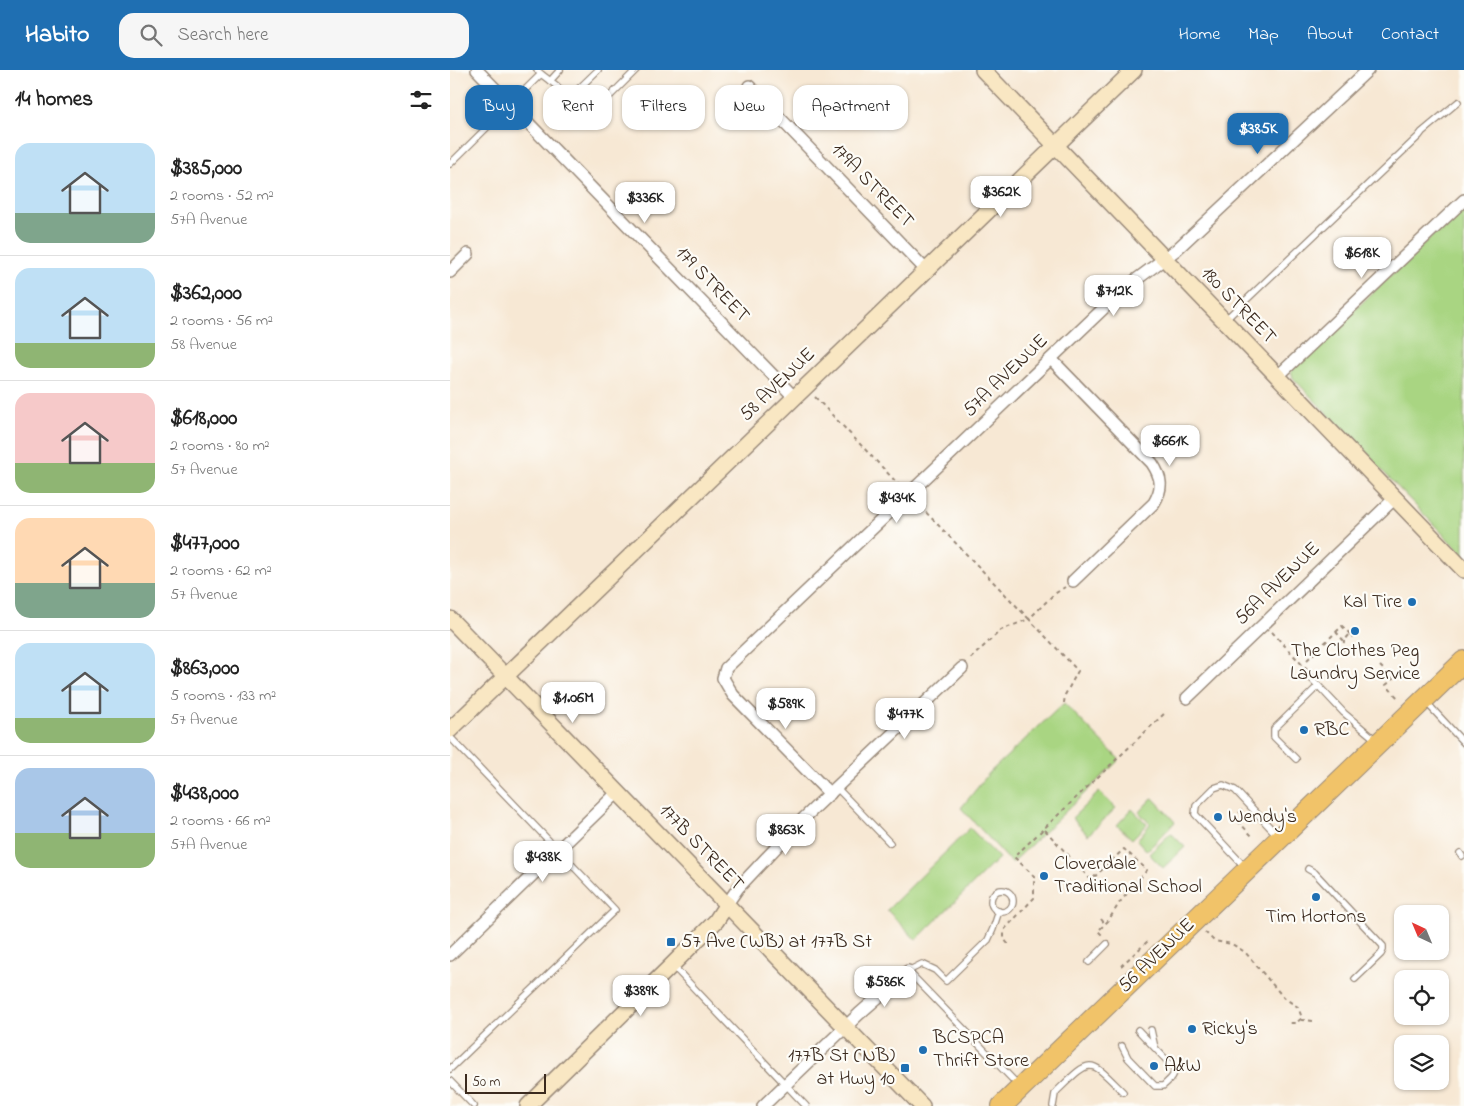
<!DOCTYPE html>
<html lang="en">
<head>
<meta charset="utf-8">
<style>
	body { margin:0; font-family:"Indie Flower",sans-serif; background:#f6f6f6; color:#222; height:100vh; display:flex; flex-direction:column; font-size:19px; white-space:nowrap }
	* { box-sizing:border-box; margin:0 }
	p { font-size:16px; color:#767676 }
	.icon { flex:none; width:28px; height:28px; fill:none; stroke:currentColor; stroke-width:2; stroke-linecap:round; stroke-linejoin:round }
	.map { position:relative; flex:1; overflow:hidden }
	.sheet { display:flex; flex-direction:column; background:#fff; width:450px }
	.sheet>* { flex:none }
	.guide { position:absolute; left:15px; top:15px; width:475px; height:45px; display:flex; gap:10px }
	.needle { width:32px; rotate:316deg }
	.buttons { position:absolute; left:944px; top:835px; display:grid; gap:10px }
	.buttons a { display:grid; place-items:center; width:55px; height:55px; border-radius:10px; background:#fff; box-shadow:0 1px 4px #0004; font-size:25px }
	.scale { position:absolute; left:15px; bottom:12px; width:81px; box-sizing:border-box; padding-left:5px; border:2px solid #3b2a1e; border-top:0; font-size:14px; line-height:18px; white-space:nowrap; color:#3b2a1e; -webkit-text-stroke:4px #fdfcf7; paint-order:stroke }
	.price { position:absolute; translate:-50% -42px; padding:0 11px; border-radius:10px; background:#fff; color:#222; font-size:16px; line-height:32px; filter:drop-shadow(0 1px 2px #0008) }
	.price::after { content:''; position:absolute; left:50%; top:30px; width:15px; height:11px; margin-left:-8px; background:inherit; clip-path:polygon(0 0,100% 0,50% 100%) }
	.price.selected { background:#1f6fb2; color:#fff }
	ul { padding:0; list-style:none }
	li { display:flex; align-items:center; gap:15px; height:125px; padding:0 15px }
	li+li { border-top:1px solid #e0e0e0 }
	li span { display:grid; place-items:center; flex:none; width:140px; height:100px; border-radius:15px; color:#555 }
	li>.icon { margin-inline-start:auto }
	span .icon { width:60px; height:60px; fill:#fffc; stroke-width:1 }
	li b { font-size:21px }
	h2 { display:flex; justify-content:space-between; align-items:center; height:60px; padding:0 15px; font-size:21px }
	.pill { padding:0 18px; border-radius:15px; background:#fff; box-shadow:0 1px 4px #0004; font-size:18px; line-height:45px }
	.pill.selected { background:#1f6fb2; color:#fff }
	header { display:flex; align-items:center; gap:30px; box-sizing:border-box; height:70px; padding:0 25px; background:#1f6fb2; color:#fff }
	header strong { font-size:24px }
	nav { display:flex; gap:28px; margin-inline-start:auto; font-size:18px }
	.search { width:350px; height:45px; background:#f6f6f6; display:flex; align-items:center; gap:12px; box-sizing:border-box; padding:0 18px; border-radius:15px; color:#767676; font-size:19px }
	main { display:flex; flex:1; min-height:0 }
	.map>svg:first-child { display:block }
	.green { fill:#a9d582; stroke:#728050 }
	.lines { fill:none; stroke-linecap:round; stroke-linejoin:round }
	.lane-casing { stroke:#998979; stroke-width:8 }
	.street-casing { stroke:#998979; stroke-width:14 }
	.secondary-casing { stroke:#998979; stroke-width:18 }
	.highway-casing { stroke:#998979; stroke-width:22 }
	.path { stroke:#998979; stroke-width:2; stroke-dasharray:4 4; stroke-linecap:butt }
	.lane { stroke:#fff; stroke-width:5.5 }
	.street { stroke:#fff; stroke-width:11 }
	.secondary { stroke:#f9e7c3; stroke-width:15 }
	.highway { stroke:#f1c369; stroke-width:20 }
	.poi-dot { fill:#1f6fb2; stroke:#fdfcf7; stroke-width:2 }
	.labels { text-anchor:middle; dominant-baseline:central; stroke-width:4.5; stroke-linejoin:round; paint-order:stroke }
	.street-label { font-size:20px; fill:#3b2a1e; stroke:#fdfcf7 }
	.poi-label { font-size:20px; fill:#3b2a1e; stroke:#fdfcf7; text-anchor:start }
</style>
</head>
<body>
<header>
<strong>Habito</strong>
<div class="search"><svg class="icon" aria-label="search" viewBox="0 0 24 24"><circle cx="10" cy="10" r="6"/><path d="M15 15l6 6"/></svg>Search here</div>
<nav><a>Home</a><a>Map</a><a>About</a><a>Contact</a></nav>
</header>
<main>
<section class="sheet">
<h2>14 homes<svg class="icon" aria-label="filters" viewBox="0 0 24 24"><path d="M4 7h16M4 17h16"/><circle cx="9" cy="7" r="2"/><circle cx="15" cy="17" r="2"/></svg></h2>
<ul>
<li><span style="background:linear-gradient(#bfe0f5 70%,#7fa58c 0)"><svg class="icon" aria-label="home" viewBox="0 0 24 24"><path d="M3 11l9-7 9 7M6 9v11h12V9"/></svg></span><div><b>$385,000</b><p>2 rooms · 52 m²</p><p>57A Avenue</p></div></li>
<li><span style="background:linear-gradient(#bfe0f5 75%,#8fb573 0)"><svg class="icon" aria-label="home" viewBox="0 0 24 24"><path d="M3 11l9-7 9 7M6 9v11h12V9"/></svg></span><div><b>$362,000</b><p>2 rooms · 56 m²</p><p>58 Avenue</p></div></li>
<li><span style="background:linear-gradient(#f6c9c9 70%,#8fb573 0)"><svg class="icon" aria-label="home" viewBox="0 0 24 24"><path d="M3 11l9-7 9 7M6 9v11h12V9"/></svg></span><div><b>$618,000</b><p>2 rooms · 80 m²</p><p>57 Avenue</p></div></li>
<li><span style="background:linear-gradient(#ffd9b3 65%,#7fa58c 0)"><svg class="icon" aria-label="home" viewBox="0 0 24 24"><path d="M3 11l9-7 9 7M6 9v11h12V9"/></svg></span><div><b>$477,000</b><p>2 rooms · 62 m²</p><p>57 Avenue</p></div></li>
<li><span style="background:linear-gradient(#bfe0f5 75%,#8fb573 0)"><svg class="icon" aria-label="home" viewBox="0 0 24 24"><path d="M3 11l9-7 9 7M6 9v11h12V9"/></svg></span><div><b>$863,000</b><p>5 rooms · 133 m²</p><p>57 Avenue</p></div></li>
<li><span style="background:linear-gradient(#a9c7e8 65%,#8fb573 0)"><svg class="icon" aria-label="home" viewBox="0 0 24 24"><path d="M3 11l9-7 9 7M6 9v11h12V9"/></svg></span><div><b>$438,000</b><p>2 rooms · 66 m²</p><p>57A Avenue</p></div></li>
</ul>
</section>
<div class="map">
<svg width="1014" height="1036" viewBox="0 0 1014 1036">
	<rect width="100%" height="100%" fill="#fdfcf7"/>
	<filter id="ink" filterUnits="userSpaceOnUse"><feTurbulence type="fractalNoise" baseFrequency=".02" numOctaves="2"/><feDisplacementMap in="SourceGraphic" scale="10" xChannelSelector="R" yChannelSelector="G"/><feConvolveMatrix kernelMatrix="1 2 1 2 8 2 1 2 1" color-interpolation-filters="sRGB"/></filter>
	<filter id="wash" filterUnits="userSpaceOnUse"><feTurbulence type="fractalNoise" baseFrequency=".0096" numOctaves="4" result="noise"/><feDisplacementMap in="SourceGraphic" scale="20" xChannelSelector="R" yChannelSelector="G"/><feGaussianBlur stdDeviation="1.12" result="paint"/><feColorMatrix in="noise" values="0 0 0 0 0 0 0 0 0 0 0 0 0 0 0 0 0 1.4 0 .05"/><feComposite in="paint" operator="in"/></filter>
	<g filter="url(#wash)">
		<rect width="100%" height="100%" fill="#f7e8d4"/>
		<g class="green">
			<polygon points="1014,135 1014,486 843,308 841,301"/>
			<polygon points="614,633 669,689 667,692 562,793 511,738 540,702"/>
			<polygon points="649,722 666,738 638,765 622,748"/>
			<polygon points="703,728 725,752 699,779 696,780 687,770 700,754 689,742 701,729"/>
			<polygon points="682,739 697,754 682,769 667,755"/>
			<polygon points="520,758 549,788 466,870 437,840"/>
			<polygon points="721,763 735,777 713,798 699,784"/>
		</g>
	</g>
	<g filter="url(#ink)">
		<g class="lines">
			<defs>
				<g id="lane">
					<polyline points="91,4 107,16 117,30 136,50 186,0"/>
					<polyline points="100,11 110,0"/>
					<polyline points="117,30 148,0"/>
					<polyline points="0,94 91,4 87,0"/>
					<polyline points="775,250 969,66 972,62 1008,32"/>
					<polyline points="861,608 894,643 926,670"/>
					<polyline points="976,632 1014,673"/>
					<polyline points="0,667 165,840 0,999"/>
					<polyline points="846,689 824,667 824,659 868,616"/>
					<polyline points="387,718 440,773"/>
					<polyline points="1010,783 1012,786"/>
					<polyline points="794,796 745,744 746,736 764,718 773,715 785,720 828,766"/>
					<polyline points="858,799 865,803 933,876 933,880 931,884 905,909"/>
					<circle cx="552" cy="831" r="11"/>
					<polyline points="549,841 543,859 538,870 496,911 485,900 472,894 458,901 569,1016"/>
					<polyline points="639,892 657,874"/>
					<polyline points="223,896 356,1036"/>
					<polyline points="688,960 704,977"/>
					<path d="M672 976 678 988 705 1016H713C718 1011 726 1006 724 998L705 978 701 960"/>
					<polyline points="0,1011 24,1036"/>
					<path d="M603 1036 605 1024 607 1021C642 987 639 988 673 1022"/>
				</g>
				<g id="street">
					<polyline points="27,0 344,327"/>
					<polyline points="299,16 476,200"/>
					<polyline points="0,202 18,184"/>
					<path d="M601 289 702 393C712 408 713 418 704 433L623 511"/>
					<polyline points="828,306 1014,130"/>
					<polyline points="737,628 945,428"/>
					<polyline points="380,724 283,625 273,608 276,598 675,218 726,180 918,0"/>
					<polyline points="277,834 288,818 354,748 512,598"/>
					<polyline points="0,885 168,722"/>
					<polyline points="313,1036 409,944 458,901"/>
				</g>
				<g id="secondary">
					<polyline points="533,0 1014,500"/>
					<polyline points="0,549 472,1036"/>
					<polyline points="0,660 684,0"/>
					<polyline points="78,1036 222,895 266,851 277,834"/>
				</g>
				<polyline id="highway" points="552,1036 1014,591"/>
			</defs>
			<use href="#lane" class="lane-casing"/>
			<use href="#street" class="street-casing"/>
			<use href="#secondary" class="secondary-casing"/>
			<use href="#highway" class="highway-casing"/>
			<g class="path">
				<polyline points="365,327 451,417"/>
				<polyline points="465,431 579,549 551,560 519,590"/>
				<polyline points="822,562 858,601"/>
				<polyline points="886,562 892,556 900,564"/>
				<polyline points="893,581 894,571"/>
				<polyline points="857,590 886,562 894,571 900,564 903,567"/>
				<polyline points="930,596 943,609 936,615 949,629"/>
				<polyline points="614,633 615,625 628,601 579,549 603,525 615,517"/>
				<polyline points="792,740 784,747 804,768"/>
				<polyline points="595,760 641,810 674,779 697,800 670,832 658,851 648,861 653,866"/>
				<polyline points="651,849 655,854"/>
				<polyline points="755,862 764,871 782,874 795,882 834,928 848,937 852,948 846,953 840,953"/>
				<polyline points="558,874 554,869 554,860 584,828 584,806 564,787 715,643"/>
				<polyline points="671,896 700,869"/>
				<polyline points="851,950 864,951"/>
			</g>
			<use href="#lane" class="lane"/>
			<use href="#street" class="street"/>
			<use href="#secondary" class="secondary"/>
			<use href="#highway" class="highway"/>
		</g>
	</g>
	<g class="poi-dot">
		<circle cx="962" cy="532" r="5"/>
		<circle cx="905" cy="561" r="5"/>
		<circle cx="854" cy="660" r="5"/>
		<circle cx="768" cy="747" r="5"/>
		<circle cx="594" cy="806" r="5"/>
		<circle cx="866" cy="827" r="5"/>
		<rect x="216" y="867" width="10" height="10" rx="2.5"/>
		<circle cx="742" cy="959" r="5"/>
		<circle cx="473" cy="980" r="5"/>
		<circle cx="704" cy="996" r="5"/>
		<rect x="450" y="993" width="10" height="10" rx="2.5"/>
	</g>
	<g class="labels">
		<g class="street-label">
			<text transform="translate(422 116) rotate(46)">179A STREET</text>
			<text transform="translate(262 215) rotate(46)">179 STREET</text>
			<text transform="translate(788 236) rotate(46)">180 STREET</text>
			<text transform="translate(556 306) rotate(-44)">57A AVENUE</text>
			<text transform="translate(328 315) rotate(-44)">58 AVENUE</text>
			<text transform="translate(828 514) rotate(-44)">56A AVENUE</text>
			<text transform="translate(251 778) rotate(46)">177B STREET</text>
			<text transform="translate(707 886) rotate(-44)">56 AVENUE</text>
		</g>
		<g class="poi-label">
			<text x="952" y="532" text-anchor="end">Kal Tire</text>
			<text x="905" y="581" text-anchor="middle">The Clothes Peg<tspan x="905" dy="23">Laundry Service</tspan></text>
			<text x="864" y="660">RBC</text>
			<text x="778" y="747">Wendy's</text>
			<text x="604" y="794">Cloverdale<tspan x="604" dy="23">Traditional School</tspan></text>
			<text x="866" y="847" text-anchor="middle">Tim Hortons</text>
			<text x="231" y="872">57 Ave (WB) at 177B St</text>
			<text x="752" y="959">Ricky's</text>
			<text x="483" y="968">BCSPCA<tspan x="483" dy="23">Thrift Store</tspan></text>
			<text x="445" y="986" text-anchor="end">177B St (NB)<tspan x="445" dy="23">at Hwy 10</tspan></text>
			<text x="714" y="996">A&amp;W</text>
		</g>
	</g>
</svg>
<div class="buttons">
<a><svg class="needle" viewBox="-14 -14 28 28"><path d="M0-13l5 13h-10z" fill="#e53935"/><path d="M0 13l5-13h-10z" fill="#767676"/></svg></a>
<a><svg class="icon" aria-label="locate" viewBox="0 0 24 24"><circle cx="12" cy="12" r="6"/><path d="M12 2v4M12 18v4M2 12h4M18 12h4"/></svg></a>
<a><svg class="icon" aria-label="layers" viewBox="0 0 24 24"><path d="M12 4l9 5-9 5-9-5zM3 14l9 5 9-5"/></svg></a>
</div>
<div class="scale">50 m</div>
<b class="price selected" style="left:808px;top:85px">$385K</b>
<b class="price" style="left:551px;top:148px">$362K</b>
<b class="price" style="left:195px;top:154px">$336K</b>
<b class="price" style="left:912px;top:209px">$618K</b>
<b class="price" style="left:664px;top:247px">$712K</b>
<b class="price" style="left:720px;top:397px">$661K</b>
<b class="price" style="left:447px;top:454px">$434K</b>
<b class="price" style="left:123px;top:654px">$1.06M</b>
<b class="price" style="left:336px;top:660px">$589K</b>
<b class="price" style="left:455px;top:670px">$477K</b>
<b class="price" style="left:336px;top:786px">$863K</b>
<b class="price" style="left:93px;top:813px">$438K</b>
<b class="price" style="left:435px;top:938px">$586K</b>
<b class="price" style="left:191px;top:947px">$389K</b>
<div class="guide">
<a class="pill selected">Buy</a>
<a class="pill">Rent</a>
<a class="pill">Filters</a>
<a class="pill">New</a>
<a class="pill">Apartment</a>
</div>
</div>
</main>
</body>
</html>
